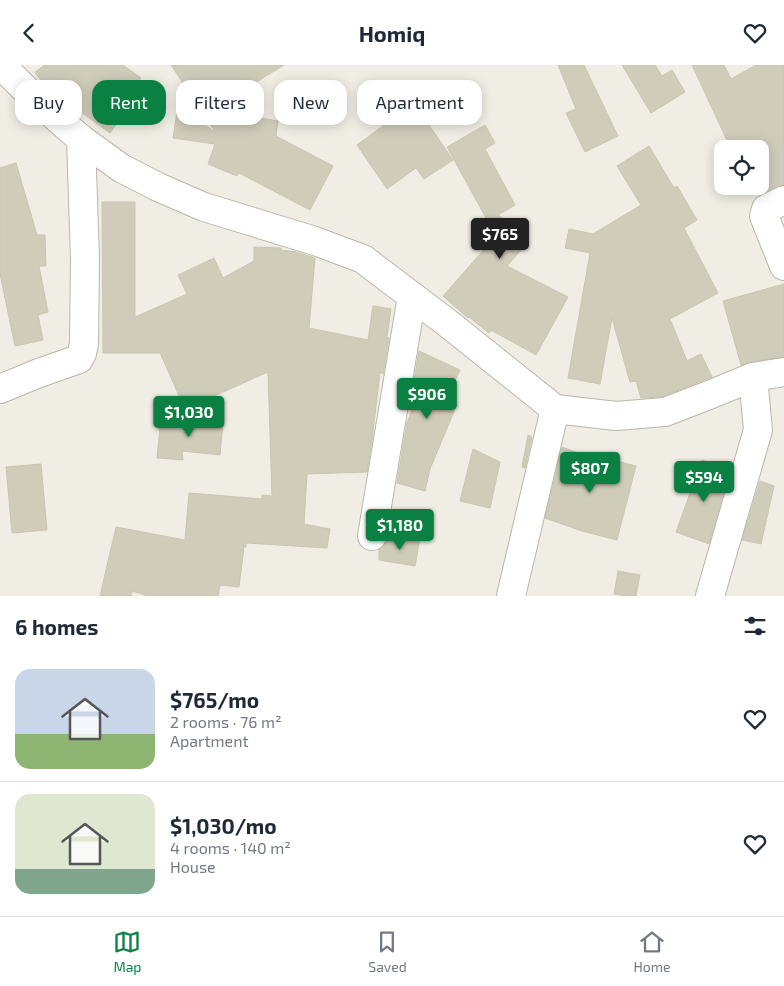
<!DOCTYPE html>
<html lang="en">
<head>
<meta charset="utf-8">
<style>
	body { margin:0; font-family:"Exo 2",sans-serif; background:#f6f6f7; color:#1f2937; height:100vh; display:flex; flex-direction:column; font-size:19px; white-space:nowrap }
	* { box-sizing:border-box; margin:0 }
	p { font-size:16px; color:#747a83 }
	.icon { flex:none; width:28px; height:28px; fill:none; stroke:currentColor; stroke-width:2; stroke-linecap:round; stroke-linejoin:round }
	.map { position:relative; height:531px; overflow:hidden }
	.panel { display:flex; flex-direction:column; background:#fff; flex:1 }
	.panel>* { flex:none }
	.banner { position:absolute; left:15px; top:15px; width:500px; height:45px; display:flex; gap:10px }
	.fabs { position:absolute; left:714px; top:75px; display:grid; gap:10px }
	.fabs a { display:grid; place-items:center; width:55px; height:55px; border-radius:10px; background:#fff; box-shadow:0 2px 12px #0003; font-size:25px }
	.price { position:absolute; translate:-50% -42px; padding:0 11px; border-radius:5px; background:#0b8043; color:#fff; font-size:16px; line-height:32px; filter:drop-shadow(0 1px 2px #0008) }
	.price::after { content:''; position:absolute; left:50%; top:30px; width:15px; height:11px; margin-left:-8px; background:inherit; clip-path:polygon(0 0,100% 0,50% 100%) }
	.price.on { background:#222; color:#fff }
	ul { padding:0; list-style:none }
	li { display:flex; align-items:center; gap:15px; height:125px; padding:0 15px }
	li+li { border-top:1px solid #e0e1e3 }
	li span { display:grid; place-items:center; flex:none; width:140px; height:100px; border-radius:15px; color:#555 }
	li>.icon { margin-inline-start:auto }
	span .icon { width:60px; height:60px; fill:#fffc; stroke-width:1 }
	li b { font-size:21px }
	h2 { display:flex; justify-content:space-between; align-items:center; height:60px; padding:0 15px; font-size:21px }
	.tag { padding:0 18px; border-radius:15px; background:#fff; box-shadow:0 2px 12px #0003; font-size:18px; line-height:45px }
	.tag.on { background:#0b8043; color:#fff }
	header { display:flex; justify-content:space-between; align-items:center; height:65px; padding:0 15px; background:#fff; font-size:22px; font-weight:700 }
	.dock { display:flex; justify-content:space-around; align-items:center; height:70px; border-top:1px solid #e0e1e3; background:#fff; font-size:14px; color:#747a83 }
	.dock a { display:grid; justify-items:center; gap:2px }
	.dock .on { color:#0b8043 }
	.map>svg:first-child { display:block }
	.building { fill:#d0ccba; stroke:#cac5af }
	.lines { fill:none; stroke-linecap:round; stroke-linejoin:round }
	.minor-casing { stroke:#bab7a8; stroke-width:30 }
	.minor { stroke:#fff; stroke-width:28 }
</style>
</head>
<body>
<header><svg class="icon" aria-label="back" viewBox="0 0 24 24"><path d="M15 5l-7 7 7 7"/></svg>Homiq<svg class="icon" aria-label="heart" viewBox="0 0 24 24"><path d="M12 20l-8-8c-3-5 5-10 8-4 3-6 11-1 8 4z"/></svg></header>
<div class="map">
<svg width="784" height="531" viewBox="0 0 784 531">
	<rect width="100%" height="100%" fill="#f0eee4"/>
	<g class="building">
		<polygon points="45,0 123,0 141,13 128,31 134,35 110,68 45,21 35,7"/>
		<polygon points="171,0 284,0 227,35 256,47 254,52 278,56 276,71 333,101 310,145 239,108 237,111 208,99 215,79 173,73 178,40 216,68"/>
		<polygon points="558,0 584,0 618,71 585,87 566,48 576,44"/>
		<polygon points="622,0 655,0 662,11 672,5 685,27 651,48"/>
		<polygon points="692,0 724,0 731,14 756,0 784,0 784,120 777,121 760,130 760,84 731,84"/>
		<polygon points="408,23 421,41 418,44 453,95 424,114 416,103 387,124 357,80 387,58 378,45"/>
		<polygon points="485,60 495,78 485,84 515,140 498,150 529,176 507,201 568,232 536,290 491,265 489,268 469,252 468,253 443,231 496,171 447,82"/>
		<polygon points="649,81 674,123 677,121 697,155 684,163 718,228 670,254 687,296 701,289 712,312 661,332 641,333 636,316 630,317 612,253 600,319 568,313 590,188 565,183 569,164 593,169 641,140 617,101"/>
		<polygon points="16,98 37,170 45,170 46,201 39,201 48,247 38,250 43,275 15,281 0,209 0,103"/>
		<polygon points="102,137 135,137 135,252 187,229 178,210 214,193 223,213 254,196 254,182 281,183 281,185 296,187 315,193 309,263 368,275 373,241 391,244 387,272 389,273 383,309 380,307 372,375 367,407 307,409 304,459 330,464 327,483 246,478 246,482 244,482 239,522 220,520 218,531 148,531 132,526 131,531 100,531 116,462 185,475 189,428 262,434 262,430 272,431 268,307 185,344 160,288 103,288"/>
		<polygon points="784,219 784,292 751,297 741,300 723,236"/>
		<polygon points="419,286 460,305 446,334 457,339 430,404 425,426 397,418 407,358 420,324 413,321"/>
		<polygon points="161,353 223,358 220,390 182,386 183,395 157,393"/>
		<polygon points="528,370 532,372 525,403 522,402"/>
		<polygon points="562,382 608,399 609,394 636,401 617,475 582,466 545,453"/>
		<polygon points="473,384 500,397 490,443 460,436"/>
		<polygon points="702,395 730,405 709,479 676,467"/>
		<polygon points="41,399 47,465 12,468 6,402"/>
		<polygon points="760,416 774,421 761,479 742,475"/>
		<polygon points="388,472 420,473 415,501 379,495 379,484 384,481"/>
		<polygon points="618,506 640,510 636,531 626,531 614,529"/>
	</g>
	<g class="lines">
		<defs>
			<g id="minor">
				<polyline points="1,0 34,33 81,74 121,103 158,122 204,142 315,176 363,194 450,260 555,344 616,351 665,347 709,330 753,312 784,307"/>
				<polyline points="784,135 766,144 764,151 784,201"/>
				<polyline points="0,324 39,308 79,294 82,288 84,279 85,194 81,74"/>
				<polyline points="372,471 412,231"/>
				<polyline points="511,531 555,344"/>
				<polyline points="710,531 758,365 753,312"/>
			</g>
		</defs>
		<use href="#minor" class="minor-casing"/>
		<use href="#minor" class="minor"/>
	</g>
</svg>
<div class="fabs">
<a><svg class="icon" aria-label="locate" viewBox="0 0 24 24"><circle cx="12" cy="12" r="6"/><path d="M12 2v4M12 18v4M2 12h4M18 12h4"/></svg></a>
</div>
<b class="price on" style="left:500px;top:195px">$765</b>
<b class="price" style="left:427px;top:355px">$906</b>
<b class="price" style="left:189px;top:373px">$1,030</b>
<b class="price" style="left:590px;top:429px">$807</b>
<b class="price" style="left:704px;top:438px">$594</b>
<b class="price" style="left:400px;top:486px">$1,180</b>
<div class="banner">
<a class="tag">Buy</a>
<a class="tag on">Rent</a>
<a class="tag">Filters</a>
<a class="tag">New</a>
<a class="tag">Apartment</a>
</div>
</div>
<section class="panel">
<h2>6 homes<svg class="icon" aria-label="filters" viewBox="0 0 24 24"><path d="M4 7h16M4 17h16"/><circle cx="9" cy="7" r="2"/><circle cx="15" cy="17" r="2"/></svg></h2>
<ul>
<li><span style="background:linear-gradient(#c9d6e8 65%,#8fb573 0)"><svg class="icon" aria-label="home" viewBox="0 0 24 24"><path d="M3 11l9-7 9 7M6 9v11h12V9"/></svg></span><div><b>$765/mo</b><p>2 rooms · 76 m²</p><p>Apartment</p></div><svg class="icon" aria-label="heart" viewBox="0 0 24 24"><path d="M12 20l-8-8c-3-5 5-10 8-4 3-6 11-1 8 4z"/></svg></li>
<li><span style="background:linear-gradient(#dfe7d0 75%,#7fa58c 0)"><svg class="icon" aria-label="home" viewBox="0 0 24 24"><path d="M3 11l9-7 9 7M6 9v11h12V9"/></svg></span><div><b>$1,030/mo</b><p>4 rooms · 140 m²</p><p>House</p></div><svg class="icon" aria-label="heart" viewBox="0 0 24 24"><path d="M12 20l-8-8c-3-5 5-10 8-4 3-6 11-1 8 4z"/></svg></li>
</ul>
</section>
<nav class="dock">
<a class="on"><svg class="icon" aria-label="map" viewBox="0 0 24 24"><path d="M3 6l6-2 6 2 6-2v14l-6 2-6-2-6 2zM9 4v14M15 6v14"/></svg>Map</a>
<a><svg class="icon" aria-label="saved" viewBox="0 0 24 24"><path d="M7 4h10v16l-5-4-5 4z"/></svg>Saved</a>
<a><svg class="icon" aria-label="home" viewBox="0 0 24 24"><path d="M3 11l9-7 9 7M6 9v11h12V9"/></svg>Home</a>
</nav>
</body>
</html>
